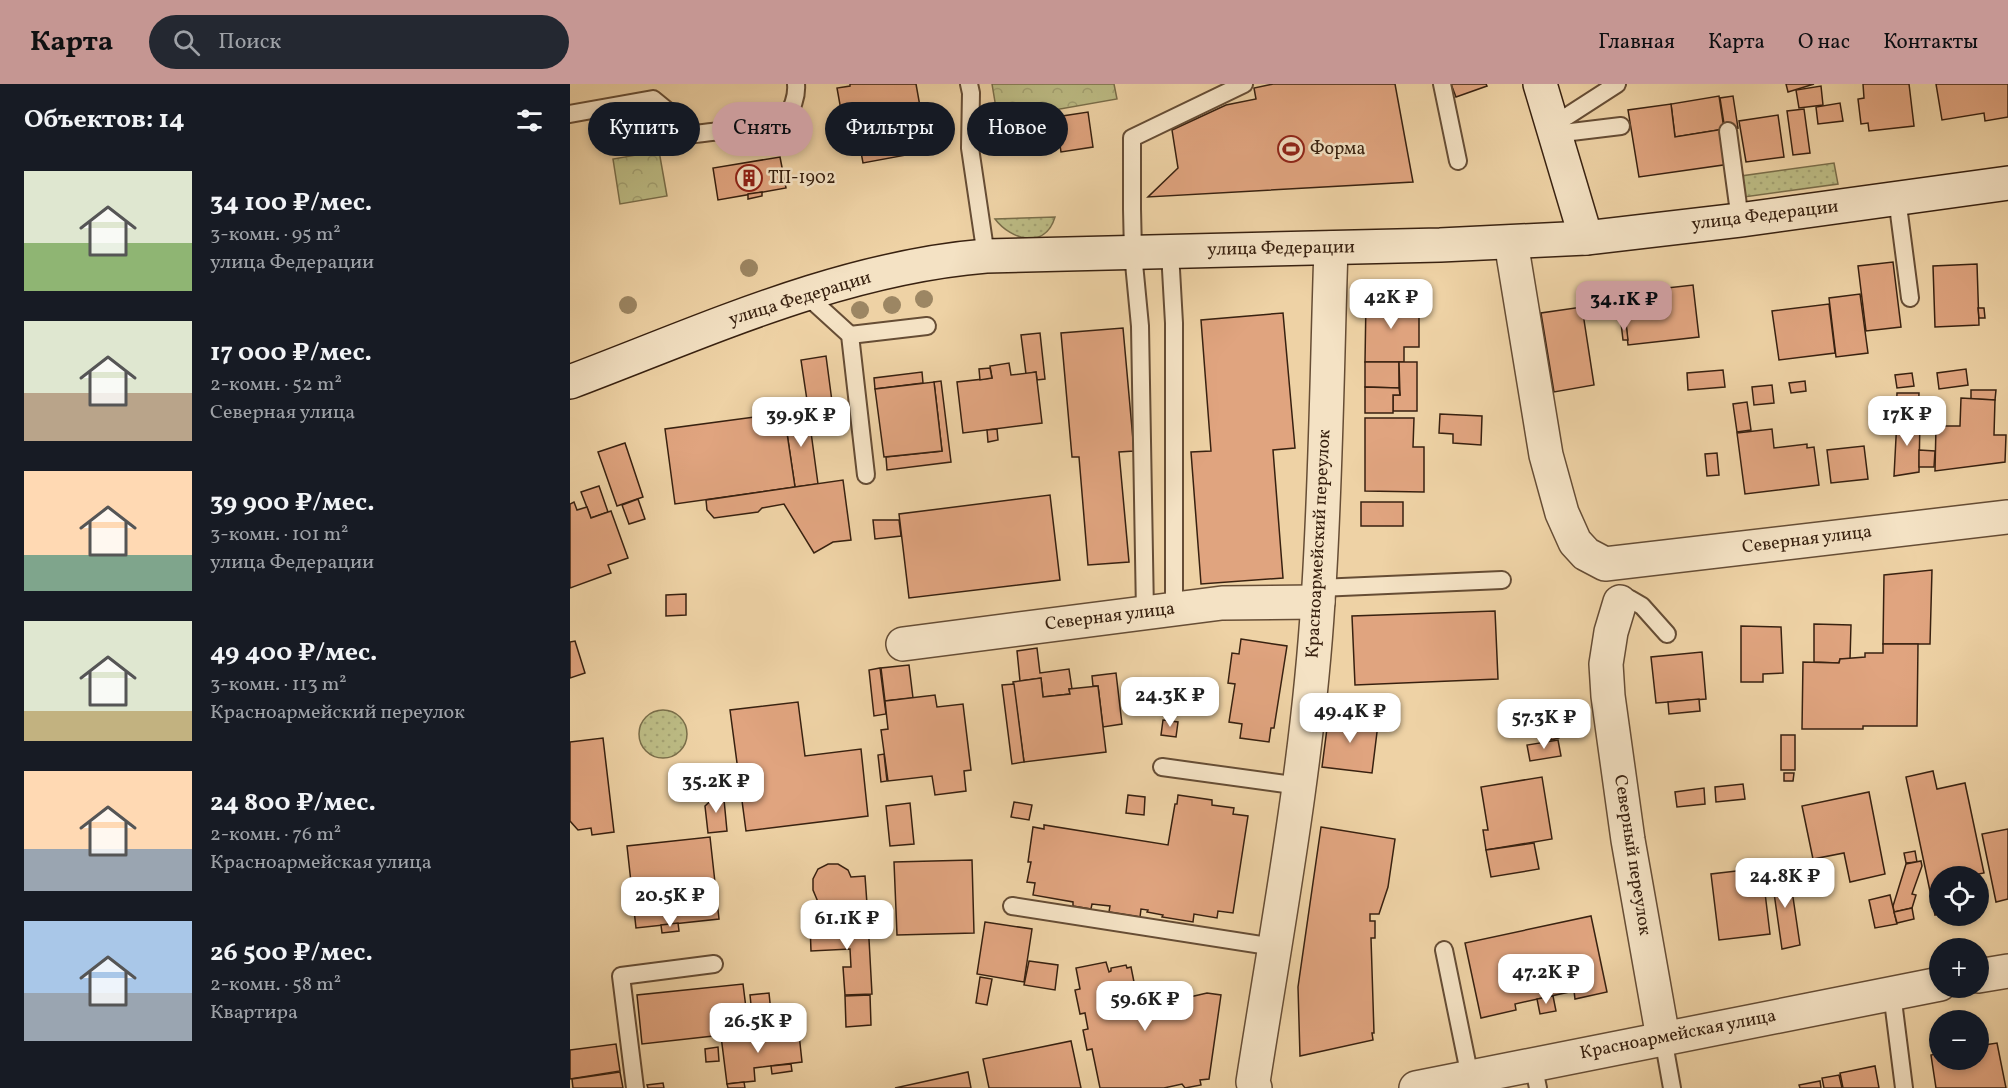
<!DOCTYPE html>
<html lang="ru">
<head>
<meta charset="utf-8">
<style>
	body { margin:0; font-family:Vollkorn,serif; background:#242831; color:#f1f3f6; height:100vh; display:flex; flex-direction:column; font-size:22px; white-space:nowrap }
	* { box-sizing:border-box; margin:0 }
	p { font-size:20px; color:#9ea1a6 }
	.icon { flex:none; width:33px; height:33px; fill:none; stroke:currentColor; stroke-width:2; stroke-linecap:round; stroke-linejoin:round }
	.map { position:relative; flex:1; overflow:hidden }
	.details { display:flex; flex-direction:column; background:#171b24; width:570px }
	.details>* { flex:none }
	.guide { position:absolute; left:18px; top:18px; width:570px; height:54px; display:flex; gap:12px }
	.fabs { position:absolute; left:1359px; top:782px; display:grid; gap:12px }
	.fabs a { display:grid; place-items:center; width:60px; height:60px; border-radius:50%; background:#171b24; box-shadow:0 3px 9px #0003; font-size:30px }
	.price { position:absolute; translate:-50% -51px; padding:0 14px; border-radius:12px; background:#fff; color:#222; font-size:20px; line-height:39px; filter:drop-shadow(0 2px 3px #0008) }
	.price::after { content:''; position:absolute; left:50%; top:36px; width:18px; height:14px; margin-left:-9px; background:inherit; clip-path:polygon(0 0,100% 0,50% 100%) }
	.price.selected { background:#c59692; color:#111 }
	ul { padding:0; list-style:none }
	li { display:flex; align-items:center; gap:18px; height:150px; padding:0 24px }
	li span { display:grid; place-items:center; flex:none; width:168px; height:120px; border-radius:0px; color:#555 }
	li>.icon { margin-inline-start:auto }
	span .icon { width:72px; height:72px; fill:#fffc; stroke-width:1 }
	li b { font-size:26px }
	h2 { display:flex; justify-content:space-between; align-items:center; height:72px; padding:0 24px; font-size:26px }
	.tag { padding:0 21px; border-radius:27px; background:#171b24; box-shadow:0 3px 9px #0003; font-size:21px; line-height:54px }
	.tag.selected { background:#c59692; color:#111 }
	header { display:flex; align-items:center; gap:36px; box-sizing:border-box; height:84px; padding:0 30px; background:#c59692; color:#111 }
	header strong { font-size:28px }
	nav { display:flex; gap:33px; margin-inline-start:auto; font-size:21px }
	.search { width:420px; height:54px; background:#242831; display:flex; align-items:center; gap:15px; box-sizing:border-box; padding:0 21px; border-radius:33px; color:#9ea1a6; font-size:22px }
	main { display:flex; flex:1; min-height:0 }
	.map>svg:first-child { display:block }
	.grass { fill:url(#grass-dots); stroke:#7a6e4a; stroke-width:1.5 }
	.forest { fill:url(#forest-crowns); stroke:#7a6e4a; stroke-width:1.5 }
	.building { fill:#e0a47f; stroke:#382110; stroke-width:1.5 }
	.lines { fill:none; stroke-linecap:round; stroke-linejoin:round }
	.lane-casing { stroke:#664d35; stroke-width:20 }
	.street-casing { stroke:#664d35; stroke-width:36 }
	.secondary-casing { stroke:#382110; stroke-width:36 }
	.lane { stroke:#f4e2c4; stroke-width:16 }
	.street { stroke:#f4e2c4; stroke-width:33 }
	.secondary { stroke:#f4e2c4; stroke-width:33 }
	.tree { fill:#9c8663 }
	.labels { text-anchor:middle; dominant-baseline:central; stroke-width:5; stroke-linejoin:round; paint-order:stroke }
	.poi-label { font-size:18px; fill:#382110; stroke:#f4e2c4; text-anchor:start }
	.street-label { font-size:18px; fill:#382110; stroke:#f4e2c4 }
</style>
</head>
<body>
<header>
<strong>Карта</strong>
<div class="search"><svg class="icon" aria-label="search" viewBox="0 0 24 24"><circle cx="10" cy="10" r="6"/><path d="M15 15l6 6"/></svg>Поиск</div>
<nav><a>Главная</a><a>Карта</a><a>О нас</a><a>Контакты</a></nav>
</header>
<main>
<section class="details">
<h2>Объектов: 14<svg class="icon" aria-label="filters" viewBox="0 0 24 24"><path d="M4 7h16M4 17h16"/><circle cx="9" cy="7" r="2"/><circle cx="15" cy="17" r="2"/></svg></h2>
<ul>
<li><span style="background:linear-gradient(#dfe7d0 60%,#8fb573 0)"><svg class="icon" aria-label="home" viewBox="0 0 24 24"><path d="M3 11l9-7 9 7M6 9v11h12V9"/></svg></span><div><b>34 100 ₽/мес.</b><p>3-комн. · 95 m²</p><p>улица Федерации</p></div></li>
<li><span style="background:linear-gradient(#dfe7d0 60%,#b9a48a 0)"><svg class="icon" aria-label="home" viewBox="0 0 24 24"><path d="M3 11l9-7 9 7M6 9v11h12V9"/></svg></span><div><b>17 000 ₽/мес.</b><p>2-комн. · 52 m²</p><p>Северная улица</p></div></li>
<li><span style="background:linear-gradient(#ffd9b3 70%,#7fa58c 0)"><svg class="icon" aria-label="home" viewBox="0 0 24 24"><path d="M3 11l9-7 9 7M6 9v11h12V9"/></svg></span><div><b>39 900 ₽/мес.</b><p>3-комн. · 101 m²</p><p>улица Федерации</p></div></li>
<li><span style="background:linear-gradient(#dfe7d0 75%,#c2b280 0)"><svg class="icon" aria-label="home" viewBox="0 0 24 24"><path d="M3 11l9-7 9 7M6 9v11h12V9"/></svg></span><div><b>49 400 ₽/мес.</b><p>3-комн. · 113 m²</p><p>Красноармейский переулок</p></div></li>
<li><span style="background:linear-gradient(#ffd9b3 65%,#9aa5b1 0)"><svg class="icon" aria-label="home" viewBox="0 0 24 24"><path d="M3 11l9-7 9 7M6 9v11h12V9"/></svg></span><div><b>24 800 ₽/мес.</b><p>2-комн. · 76 m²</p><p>Красноармейская улица</p></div></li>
<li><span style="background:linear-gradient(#a9c7e8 60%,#9aa5b1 0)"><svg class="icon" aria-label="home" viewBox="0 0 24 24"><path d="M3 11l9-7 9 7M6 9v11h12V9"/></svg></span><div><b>26 500 ₽/мес.</b><p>2-комн. · 58 m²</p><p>Квартира</p></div></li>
</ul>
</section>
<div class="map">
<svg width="1438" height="1004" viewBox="0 0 1438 1004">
	<defs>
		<pattern id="grass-dots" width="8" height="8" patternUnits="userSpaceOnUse" patternTransform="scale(1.5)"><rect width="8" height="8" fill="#bcbb84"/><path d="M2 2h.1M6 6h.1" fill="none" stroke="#a2a071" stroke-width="1.8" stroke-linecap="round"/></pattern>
		<pattern id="forest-crowns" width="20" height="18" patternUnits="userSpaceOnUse" patternTransform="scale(1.5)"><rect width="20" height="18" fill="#bcbb84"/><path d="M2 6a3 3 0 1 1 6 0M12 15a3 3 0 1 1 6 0" fill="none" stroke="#a2a071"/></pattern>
	</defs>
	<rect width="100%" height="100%" fill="#eed2a5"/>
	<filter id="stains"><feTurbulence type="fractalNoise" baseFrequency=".00333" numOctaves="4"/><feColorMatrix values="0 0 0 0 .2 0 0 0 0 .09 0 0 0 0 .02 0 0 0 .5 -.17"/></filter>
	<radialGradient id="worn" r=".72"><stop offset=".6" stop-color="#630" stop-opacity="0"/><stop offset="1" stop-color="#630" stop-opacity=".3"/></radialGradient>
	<g class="grass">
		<polygon points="1264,79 1268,100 1174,113 1171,92"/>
		<path d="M485 133C475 166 441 156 425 135Z"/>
		<circle cx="93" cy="650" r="24"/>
	</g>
	<g class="forest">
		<polygon points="422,0 544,0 547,15 428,36"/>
		<polygon points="89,67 97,112 50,120 43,75"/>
	</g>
	<g class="building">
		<polygon points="280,0 346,0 358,67 293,79 286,41 274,43 267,4 280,2"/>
		<polygon points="703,0 825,0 843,98 578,113 608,84 602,46 656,21 686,15 684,4"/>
		<polygon points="881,0 916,0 917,2 886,13"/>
		<polygon points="1216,0 1244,0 1218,8"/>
		<polygon points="1293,0 1339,0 1344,42 1299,47 1298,39 1291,40 1288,15 1294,14"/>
		<polygon points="1366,0 1438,0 1438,33 1415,37 1414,29 1372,36"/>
		<polygon points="1251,2 1253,21 1229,24 1226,6"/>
		<polygon points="1149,12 1154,45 1105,53 1101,20"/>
		<polygon points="1163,12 1168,44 1155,46 1150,14"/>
		<polygon points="1270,19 1273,37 1248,40 1246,23"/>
		<polygon points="1101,20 1105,53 1154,45 1160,80 1069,93 1058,26"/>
		<polygon points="1234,25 1240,69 1223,71 1217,27"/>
		<polygon points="518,28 523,63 491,68 486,33"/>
		<polygon points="1208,31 1214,73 1176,78 1169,37"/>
		<polygon points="210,73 216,104 148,116 143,84"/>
		<polygon points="192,108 192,112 178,115 178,110"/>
		<polygon points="1323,178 1331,243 1296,247 1288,182"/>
		<polygon points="1407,180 1409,241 1365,243 1363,182"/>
		<polygon points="1123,201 1129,253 1058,261 1053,209"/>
		<polygon points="1290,210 1298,269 1266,273 1259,214"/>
		<polygon points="796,216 849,218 849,263 834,263 834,278 795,278"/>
		<polygon points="1259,220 1265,269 1209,276 1202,227"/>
		<polygon points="1012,223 1024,301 984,308 971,229"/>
		<polygon points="1408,224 1414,224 1415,234 1409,234"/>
		<polygon points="713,229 725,364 703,366 713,494 631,500 621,368 641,367 631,236"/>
		<polygon points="1051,239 1056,239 1058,256 1053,256"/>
		<polygon points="553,244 564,367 549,368 559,478 518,481 509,373 502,373 491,249"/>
		<polygon points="470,249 475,295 467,296 466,288 456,290 451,251"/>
		<polygon points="256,272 265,340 241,343 231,276"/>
		<polygon points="795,278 829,278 829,304 795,303"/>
		<polygon points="829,278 847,278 847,327 823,327 823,311 830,311"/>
		<polygon points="439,279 441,291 466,288 472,339 393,349 387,298 422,294 420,282"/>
		<polygon points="420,284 422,294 410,296 409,285"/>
		<polygon points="1396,285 1398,301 1369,305 1367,289"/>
		<polygon points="1153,286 1155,303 1118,306 1117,289"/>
		<polygon points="352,288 353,299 305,305 304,294"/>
		<polygon points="1342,289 1344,302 1327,304 1325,291"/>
		<polygon points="371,297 381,378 317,386 316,373 372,367 364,298"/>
		<polygon points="1235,297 1236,307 1221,309 1219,299"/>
		<polygon points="364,298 372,367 314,373 305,305"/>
		<polygon points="1202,301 1204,319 1184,321 1182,303"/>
		<polygon points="795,303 829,304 830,311 823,311 823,329 795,329"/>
		<polygon points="1401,306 1426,306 1425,316 1401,315"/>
		<polygon points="1327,309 1349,309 1348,333 1326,333"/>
		<polygon points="1391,314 1425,316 1424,351 1436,351 1435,378 1365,387 1366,342 1390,342"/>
		<polygon points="1177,318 1181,346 1167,348 1163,320"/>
		<polygon points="238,326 248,400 225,403 214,329"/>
		<polygon points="214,329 225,403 105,420 95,345"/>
		<polygon points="870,330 912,332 911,361 883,359 883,350 869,349"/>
		<polygon points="795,334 844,334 843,363 854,363 854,408 795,407"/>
		<polygon points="1327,335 1350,335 1349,388 1324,392"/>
		<polygon points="427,345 428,356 418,358 417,346"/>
		<polygon points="1202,345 1204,364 1237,360 1237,364 1244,363 1249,401 1175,410 1167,349"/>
		<polygon points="55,359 73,413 47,422 28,368"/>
		<polygon points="1294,362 1298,395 1261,399 1257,366"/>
		<polygon points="1349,366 1365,367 1364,383 1349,383"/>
		<polygon points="1147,369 1149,391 1137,392 1135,370"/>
		<polygon points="273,396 281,456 263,458 244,469 214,420 192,424 188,428 144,434 137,426 136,416"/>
		<polygon points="29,402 38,428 21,434 11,408"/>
		<polygon points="480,411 490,496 339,514 329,430"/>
		<polygon points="68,415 75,435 59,440 52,421"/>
		<polygon points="4,418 7,426 17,423 21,434 41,427 58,474 38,481 41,489 0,504 0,420"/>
		<rect x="791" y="418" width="42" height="24"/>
		<polygon points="303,436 329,436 331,452 305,455"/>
		<polygon points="1362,486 1360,560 1313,560 1314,491"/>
		<polygon points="116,510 116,531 96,532 96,511"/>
		<polygon points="925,527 928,595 785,601 782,532"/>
		<polygon points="1244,540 1281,541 1280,575 1270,575 1269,579 1244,578"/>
		<polygon points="1171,542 1211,543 1213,589 1193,590 1193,598 1171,598"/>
		<polygon points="671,555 717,562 704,644 701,644 699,658 670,654 672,640 659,638 665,600 658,599 662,569 669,570"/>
		<polygon points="5,557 15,589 0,594 0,558"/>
		<polygon points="1313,560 1348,560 1347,642 1293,642 1293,645 1232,645 1233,578 1269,579 1270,575 1295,573 1295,569 1313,569"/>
		<polygon points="467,564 470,589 499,585 502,605 499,605 500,610 473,613 471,594 450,597 447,567"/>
		<polygon points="1132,568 1136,615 1086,619 1081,573"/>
		<polygon points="339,581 343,614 315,617 311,584"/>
		<polygon points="310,584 316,630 304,632 299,586"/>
		<polygon points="546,589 552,640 533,643 528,602 523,602 522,592"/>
		<polygon points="471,594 473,613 500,610 499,605 528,602 536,668 454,678 443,598"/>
		<polygon points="444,600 454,678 442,680 432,601"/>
		<polygon points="365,611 367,623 393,620 401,686 394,687 396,707 365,711 362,692 318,697 311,646 318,645 315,617"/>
		<polygon points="1129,615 1130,627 1099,630 1098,618"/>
		<polygon points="228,618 235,672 291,665 298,732 176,747 160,626"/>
		<polygon points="759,629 794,633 794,638 808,640 802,689 752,683"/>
		<polygon points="593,636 608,638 606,653 591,651"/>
		<polygon points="986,640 989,654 981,656 978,641"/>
		<rect x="1211" y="651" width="14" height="35"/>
		<polygon points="33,654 44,748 22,751 21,744 8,746 0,737 0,658"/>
		<polygon points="988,656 991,672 960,677 957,661"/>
		<polygon points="314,670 317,697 311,698 308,671"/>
		<polygon points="1363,687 1367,705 1395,699 1414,789 1398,792 1370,792 1370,830 1365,831 1336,693"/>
		<polygon points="1214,689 1224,689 1223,697 1214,697"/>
		<polygon points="972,693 982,755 916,766 913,746 918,746 911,703"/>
		<polygon points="1173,700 1175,715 1146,718 1145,703"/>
		<polygon points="1134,704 1135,720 1107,723 1105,708"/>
		<polygon points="153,705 157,747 138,749 135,722"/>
		<polygon points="1299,708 1315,790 1280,798 1274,769 1243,775 1232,722"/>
		<polygon points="558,711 575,713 574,731 556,729"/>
		<polygon points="608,711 642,716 642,721 664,724 663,730 678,732 663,829 648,827 647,834 624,830 623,838 592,833 593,831 577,828 578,826 571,825 570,833 539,828 540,822 522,820 521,825 503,822 503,818 463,811 465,799 457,798 461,778 458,778 463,743 474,745 474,741 598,761 605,720 607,720"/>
		<polygon points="444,718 462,721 459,736 441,733"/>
		<polygon points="340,719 344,760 320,762 316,722"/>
		<polygon points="751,743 825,755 818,803 809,830 800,830 800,837 805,837 805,854 801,854 804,949 802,949 803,956 730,972 728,903"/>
		<polygon points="1438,745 1438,815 1426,818 1412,750"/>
		<polygon points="140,753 149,835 66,844 57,762"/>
		<polygon points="964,759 969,785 921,793 916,766"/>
		<polygon points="1345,767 1347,778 1336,779 1334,769"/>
		<polygon points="402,776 404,849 327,851 324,778"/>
		<polygon points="1351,777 1352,782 1342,810 1346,811 1342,824 1324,828 1323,822 1336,780"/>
		<polygon points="258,780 268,780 278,786 281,793 295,792 298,834 261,836 248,818 243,806 243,795 248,785"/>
		<polygon points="1192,784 1200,850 1149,856 1141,790"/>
		<polygon points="1219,786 1230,861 1212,865 1201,788"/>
		<polygon points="1320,811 1327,840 1305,844 1299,816"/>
		<polygon points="1342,824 1344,835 1327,839 1324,828"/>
		<polygon points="1021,832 1037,908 1005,915 1004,907 945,920 946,926 911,934 895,859"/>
		<polygon points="298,837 302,910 275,911 273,883 281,883 280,865 241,867 240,840"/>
		<polygon points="415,838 462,845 454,898 407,890"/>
		<polygon points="108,839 109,847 92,849 91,841"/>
		<polygon points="459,877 488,881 485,906 454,901"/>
		<polygon points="536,878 539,888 541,887 541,884 556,881 557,884 561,883 569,923 596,917 596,914 610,911 611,915 637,909 651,911 639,995 630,996 631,1001 615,1004 612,1000 594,1004 530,1004 522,965 517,966 513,946 518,945 515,929 510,930 505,906 510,905 506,884"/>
		<polygon points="410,893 422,895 417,921 406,919"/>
		<polygon points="173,900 179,948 72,960 67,911"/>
		<polygon points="199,909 202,938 183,940 180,911"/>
		<polygon points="300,911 301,941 276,943 275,912"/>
		<polygon points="983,912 986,927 970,930 967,915"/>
		<polygon points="229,950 232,978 184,984 185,997 157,1000 151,952"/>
		<polygon points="501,957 511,1004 419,1004 413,975"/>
		<polygon points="1427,959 1436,1004 1366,1004 1361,971 1370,969 1370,975 1408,975 1408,962"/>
		<polygon points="46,960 50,987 0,995 0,966"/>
		<polygon points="148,963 149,977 136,978 135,965"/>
		<polygon points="221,980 222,987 202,990 201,982"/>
		<polygon points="1305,982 1309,1004 1273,1004 1270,989"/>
		<polygon points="50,988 53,1004 3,1004 2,995"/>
		<polygon points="398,988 401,1004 325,1004"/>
		<polygon points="1269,991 1272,1004 1254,1004 1252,994"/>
		<polygon points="1250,997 1251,1004 1230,1004 1229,1001"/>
		<polygon points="174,998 175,1004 158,1004 157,1000"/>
		<polygon points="93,999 94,1004 78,1004 77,1001"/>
	</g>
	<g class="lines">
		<defs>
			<g id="lane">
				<polyline points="399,0 401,9 400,64 416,172"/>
				<polyline points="872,0 888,77"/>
				<path d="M0 30 83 15 126 50C144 47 200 44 213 34 223 27 227 11 226 0"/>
				<polyline points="982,42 1047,0"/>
				<polyline points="1158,47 1170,136"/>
				<polyline points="985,50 1051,42"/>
				<polyline points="1327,114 1340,214"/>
				<polyline points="600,168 604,239 604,525"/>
				<polyline points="235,210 280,251 296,391"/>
				<polyline points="280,251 357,242"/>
				<polyline points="749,504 932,496"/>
				<polyline points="1050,518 1060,515 1072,522 1097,550"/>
				<polyline points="575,529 570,242 563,169 562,125 562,54 674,0"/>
				<polyline points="592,683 730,702"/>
				<polyline points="442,822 704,863"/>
				<polyline points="874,866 900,993"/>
				<polyline points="1322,909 1334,1004"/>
				<polyline points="1093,954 1102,1004"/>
				<polyline points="963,980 968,1004"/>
				<polyline points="65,1004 51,892 144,880"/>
			</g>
			<g id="street">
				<polyline points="941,158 976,371 992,429 1005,458 1016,470 1035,480 1438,433"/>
				<polyline points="1050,518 1041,548 1036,580 1038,612 1058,756 1093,954"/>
				<polyline points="333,560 652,519 748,518"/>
				<polyline points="1408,892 1438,887"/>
				<path d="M685 1004 683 998C708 838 738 679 748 517 756 399 757 281 761 164"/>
				<polyline points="846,1004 1370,900"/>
			</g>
			<g id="secondary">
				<polyline points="970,0 1016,154"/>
				<path d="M0 298C135 247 270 184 416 172L870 161 1016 154 1170 136 1438 99"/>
			</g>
		</defs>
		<use href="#lane" class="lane-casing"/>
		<use href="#street" class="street-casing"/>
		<use href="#secondary" class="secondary-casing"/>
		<use href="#lane" class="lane"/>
		<use href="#street" class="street"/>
		<use href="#secondary" class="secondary"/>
	</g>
	<g class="tree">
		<circle cx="179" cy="184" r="9"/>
		<circle cx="354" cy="215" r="9"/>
		<circle cx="58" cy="221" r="9"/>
		<circle cx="322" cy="221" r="9"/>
		<circle cx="290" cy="226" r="9"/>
	</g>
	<defs>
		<symbol id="stadium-ring" viewBox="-11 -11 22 22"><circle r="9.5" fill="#f4e2c4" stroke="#8f2418" stroke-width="1.5"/><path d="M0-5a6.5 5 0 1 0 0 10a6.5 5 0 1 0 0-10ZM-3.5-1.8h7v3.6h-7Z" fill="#8f2418"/></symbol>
		<symbol id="building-ring" viewBox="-11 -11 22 22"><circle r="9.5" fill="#f4e2c4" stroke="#8f2418" stroke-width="1.5"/><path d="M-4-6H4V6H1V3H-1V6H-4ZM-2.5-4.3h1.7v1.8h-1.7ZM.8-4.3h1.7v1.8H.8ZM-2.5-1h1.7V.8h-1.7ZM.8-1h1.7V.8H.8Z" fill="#8f2418"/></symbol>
	</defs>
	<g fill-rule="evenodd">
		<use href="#stadium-ring" x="706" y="50" width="30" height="30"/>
		<use href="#building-ring" x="164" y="79" width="30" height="30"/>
	</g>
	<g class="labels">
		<g class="poi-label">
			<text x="740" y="65">Форма</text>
			<text x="198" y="94">ТП-1902</text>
		</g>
		<g class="street-label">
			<text transform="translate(1195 132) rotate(-7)">улица Федерации</text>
			<text transform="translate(711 165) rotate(-1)">улица Федерации</text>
			<text transform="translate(230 215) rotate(-17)">улица Федерации</text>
			<text transform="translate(1237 456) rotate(-7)">Северная улица</text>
			<text transform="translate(749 460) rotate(-87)">Красноармейский переулок</text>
			<text transform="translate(540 533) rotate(-7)">Северная улица</text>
			<text transform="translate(1062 771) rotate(81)">Северный переулок</text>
			<text transform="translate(1108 951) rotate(-11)">Красноармейская улица</text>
		</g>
	</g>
	<rect width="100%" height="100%" filter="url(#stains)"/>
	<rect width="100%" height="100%" fill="url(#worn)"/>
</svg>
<div class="fabs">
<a><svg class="icon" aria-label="locate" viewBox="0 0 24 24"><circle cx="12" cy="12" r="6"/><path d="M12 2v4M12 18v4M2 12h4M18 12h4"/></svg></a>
<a>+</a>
<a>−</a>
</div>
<b class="price" style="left:821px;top:246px">42K ₽</b>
<b class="price selected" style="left:1054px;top:248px">34.1K ₽</b>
<b class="price" style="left:1337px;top:363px">17K ₽</b>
<b class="price" style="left:231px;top:364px">39.9K ₽</b>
<b class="price" style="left:600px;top:644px">24.3K ₽</b>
<b class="price" style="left:780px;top:660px">49.4K ₽</b>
<b class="price" style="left:974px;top:666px">57.3K ₽</b>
<b class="price" style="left:146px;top:730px">35.2K ₽</b>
<b class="price" style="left:1215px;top:825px">24.8K ₽</b>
<b class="price" style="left:100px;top:844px">20.5K ₽</b>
<b class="price" style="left:277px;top:867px">61.1K ₽</b>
<b class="price" style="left:976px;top:921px">47.2K ₽</b>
<b class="price" style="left:575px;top:948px">59.6K ₽</b>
<b class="price" style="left:188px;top:970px">26.5K ₽</b>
<div class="guide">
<a class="tag">Купить</a>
<a class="tag selected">Снять</a>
<a class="tag">Фильтры</a>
<a class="tag">Новое</a>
</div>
</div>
</main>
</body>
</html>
